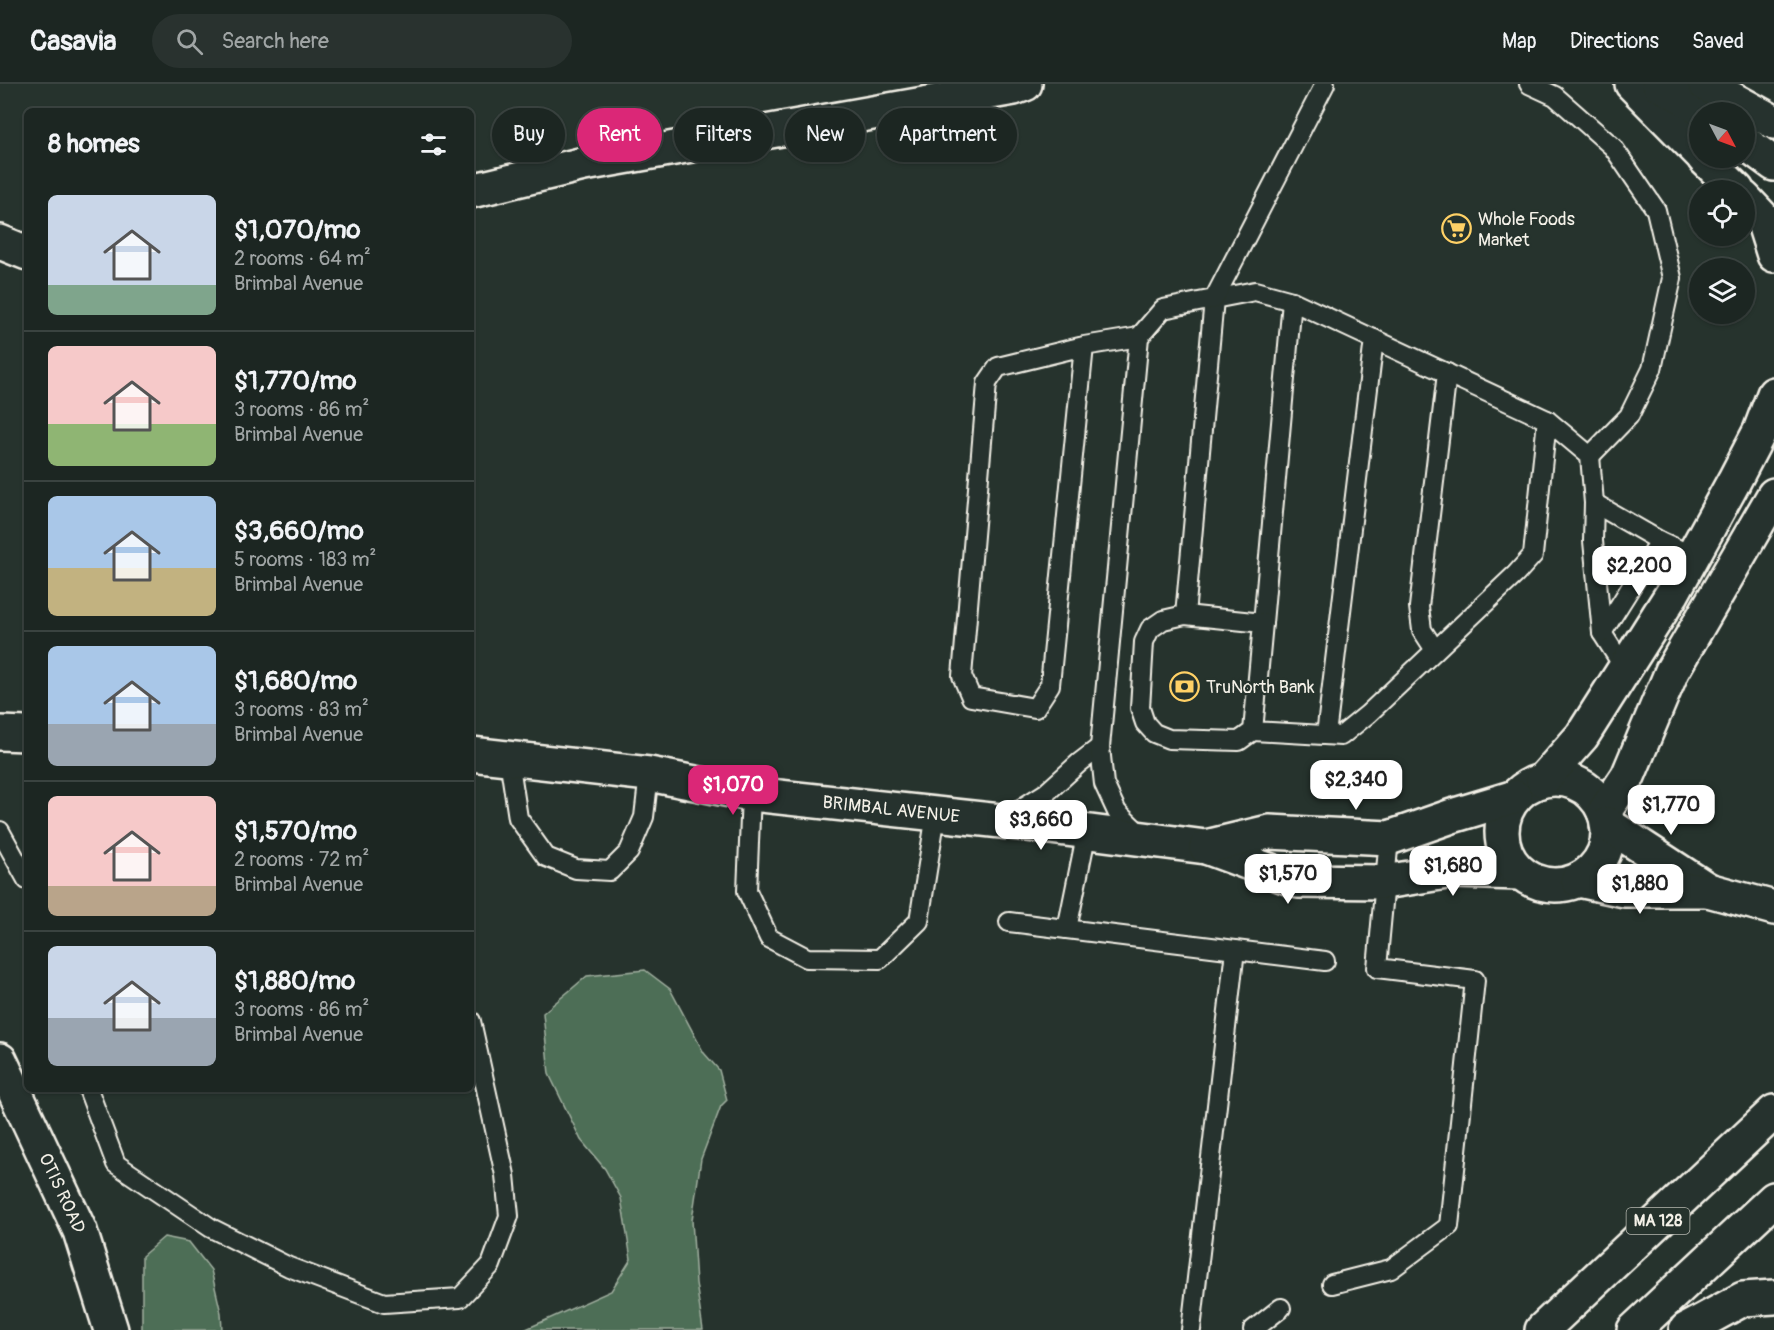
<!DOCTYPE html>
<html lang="en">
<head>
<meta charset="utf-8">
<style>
	body { margin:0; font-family:Pangolin,sans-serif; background:#29322f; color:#f1f3f6; height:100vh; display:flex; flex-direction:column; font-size:22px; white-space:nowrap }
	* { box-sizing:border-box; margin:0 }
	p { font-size:20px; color:#a0a5a5 }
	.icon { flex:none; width:33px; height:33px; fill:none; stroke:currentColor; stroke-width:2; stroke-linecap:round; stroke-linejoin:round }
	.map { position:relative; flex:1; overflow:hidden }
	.sheet { position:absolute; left:24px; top:24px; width:450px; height:984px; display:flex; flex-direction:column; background:#1c2622; border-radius:9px; box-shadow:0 2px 4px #0004,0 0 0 2px #3a4340 }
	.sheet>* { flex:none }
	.guide { position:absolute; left:492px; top:24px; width:570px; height:54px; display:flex; gap:12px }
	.needle { width:39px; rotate:131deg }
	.fabs { position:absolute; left:1689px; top:18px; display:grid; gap:12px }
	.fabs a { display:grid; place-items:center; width:66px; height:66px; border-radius:50%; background:#1c2622; box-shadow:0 2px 4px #0004,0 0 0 2px #3a4340; font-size:30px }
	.price { position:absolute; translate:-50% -51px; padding:0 14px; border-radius:12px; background:#fff; color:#222; font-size:20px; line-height:39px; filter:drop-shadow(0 2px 3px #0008) }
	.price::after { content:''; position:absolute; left:50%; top:36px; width:18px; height:14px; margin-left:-9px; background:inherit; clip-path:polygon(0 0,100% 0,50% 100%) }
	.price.active { background:#db2777; color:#fff }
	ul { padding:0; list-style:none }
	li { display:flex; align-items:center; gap:18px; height:150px; padding:0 24px }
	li+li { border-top:2px solid #3a4340 }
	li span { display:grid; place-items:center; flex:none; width:168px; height:120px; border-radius:9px; color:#555 }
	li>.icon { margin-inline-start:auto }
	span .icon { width:72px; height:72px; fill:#fffc; stroke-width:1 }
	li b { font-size:26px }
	h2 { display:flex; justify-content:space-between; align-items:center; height:72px; padding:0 24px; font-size:26px }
	.tag { padding:0 21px; border-radius:27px; background:#1c2622; box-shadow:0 2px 4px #0004,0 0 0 2px #3a4340; font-size:21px; line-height:54px }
	.tag.active { background:#db2777; color:#fff }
	header { display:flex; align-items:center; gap:36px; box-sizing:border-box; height:84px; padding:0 30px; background:#1c2622; border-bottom:2px solid #3a4340 }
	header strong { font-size:28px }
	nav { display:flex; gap:33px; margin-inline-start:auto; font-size:21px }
	.search { width:420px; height:54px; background:#29322f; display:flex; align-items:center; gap:15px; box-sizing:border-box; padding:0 21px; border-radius:33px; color:#a0a5a5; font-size:22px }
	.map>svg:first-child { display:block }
	.green { fill:#4e6e57; stroke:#a1b0a0; stroke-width:1.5 }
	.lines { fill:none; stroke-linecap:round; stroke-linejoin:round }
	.service-casing { stroke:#f4f1e8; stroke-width:22 }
	.minor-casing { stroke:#f4f1e8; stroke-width:38 }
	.secondary-casing { stroke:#f4f1e8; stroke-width:38 }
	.motorway-casing { stroke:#f4f1e8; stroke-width:38 }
	.service { stroke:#26332d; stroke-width:18 }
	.minor { stroke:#26332d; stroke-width:33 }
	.secondary { stroke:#26332d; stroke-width:33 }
	.motorway { stroke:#26332d; stroke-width:33 }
	.labels { text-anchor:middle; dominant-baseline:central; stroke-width:4.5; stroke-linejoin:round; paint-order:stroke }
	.shield { fill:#26332d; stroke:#b6b8b0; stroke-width:1.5 }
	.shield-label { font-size:16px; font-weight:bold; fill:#f4f1e8 }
	.poi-label { font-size:18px; fill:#f4f1e8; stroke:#26332d; text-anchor:start }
	.street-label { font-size:18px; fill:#f4f1e8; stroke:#26332d }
</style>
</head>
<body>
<header>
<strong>Casavia</strong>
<div class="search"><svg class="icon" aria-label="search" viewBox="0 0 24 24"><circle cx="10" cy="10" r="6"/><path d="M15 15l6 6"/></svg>Search here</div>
<nav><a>Map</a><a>Directions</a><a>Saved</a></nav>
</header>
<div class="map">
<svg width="1774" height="1246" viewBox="0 0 1774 1246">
	<rect width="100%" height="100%" fill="#26332d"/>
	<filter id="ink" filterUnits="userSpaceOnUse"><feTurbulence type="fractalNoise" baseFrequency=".0167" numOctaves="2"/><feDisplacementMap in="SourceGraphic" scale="12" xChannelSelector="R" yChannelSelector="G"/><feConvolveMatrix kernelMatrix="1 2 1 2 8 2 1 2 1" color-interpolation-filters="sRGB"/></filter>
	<g filter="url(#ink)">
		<g class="green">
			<polygon points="645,886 670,905 704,969 719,986 727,1016 721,1022 701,1075 692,1136 696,1199 703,1246 524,1246 611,1207 631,1175 621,1114 605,1085 581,1056 549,990 543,929 587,892"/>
			<polygon points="164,1153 189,1158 211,1186 221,1229 222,1246 142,1246 142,1172"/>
		</g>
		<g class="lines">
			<defs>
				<g id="service">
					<polyline points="1529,0 1555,12 1613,63 1656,126 1672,194 1652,285 1629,332 1590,372"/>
					<polyline points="1084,262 1050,601 1035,624 971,613 962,592 987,299 998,283 1084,262 1139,253"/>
					<polyline points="1594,419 1660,457 1693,472"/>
					<polyline points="1185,531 1214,215 1255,207 1292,217 1547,336 1590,372 1594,419 1593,457 1602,549 1625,585"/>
					<polyline points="1263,539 1292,217"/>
					<polyline points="1602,549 1660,457"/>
					<polyline points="1435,566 1422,546 1419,523 1447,289"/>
					<polyline points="1253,647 1239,657 1169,655 1154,649 1145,639 1140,624 1144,558 1150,545 1163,536 1185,531 1263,539 1253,647 1341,652 1368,630 1516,490 1533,471 1547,336"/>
					<polyline points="1326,651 1374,255"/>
					<polyline points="509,675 518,734 546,773 576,785 610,787 629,768 644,733 649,690"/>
					<polyline points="751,710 747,807 769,854 807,874 880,875 919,837 936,730"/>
					<polyline points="1003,736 1047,708 1079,679 1100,663"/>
					<polyline points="0,747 27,796"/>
					<polyline points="1143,753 1117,728 1104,700 1100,663 1139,253 1163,225 1214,215 1325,0"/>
					<polyline points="1009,838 1325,877"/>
					<polyline points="1067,845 1087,747"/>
					<polyline points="88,1005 116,1080 211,1144 289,1183 384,1219 460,1214 491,1181 509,1132 505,1091 471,937"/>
					<polyline points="1332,1200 1391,1185 1449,1142 1475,896 1377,884 1389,754"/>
					<polyline points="1191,1246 1235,866"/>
					<polyline points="1253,1246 1281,1224"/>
				</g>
				<g id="minor">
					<polyline points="471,107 584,80 1014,4 1025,0"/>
					<polyline points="0,158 27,169"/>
					<path id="s1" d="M0 976 80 1147 111 1246"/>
				</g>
				<g id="secondary">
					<polyline points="1632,0 1700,69"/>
					<polyline points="1659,0 1683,13 1704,28"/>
					<polyline points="1744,58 1774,80"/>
					<polyline points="1704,74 1737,106"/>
					<polyline points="1744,114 1762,133 1774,171"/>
					<polyline points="0,649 27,650"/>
					<path id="s2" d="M471 670 649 690 751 710 1028 740 1206 763 1298 797 1384 798 1453 787 1520 789"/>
					<circle cx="1555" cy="748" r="53"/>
					<polyline points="1543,696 1582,652 1672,510 1734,397 1760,347 1774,310"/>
					<polyline points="1604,728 1628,692 1672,587 1774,411"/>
					<polyline points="1607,740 1708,806"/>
					<polyline points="1206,763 1269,748 1389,754 1452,732 1515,713"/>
					<polyline points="1578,796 1624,806 1708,806 1774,824"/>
				</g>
				<g id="motorway">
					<polyline points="1705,0 1774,38"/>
					<polyline points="1542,1246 1774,1028"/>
					<polyline points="1634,1246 1774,1115"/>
					<polyline points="1686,1246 1743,1215 1774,1213"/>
				</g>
			</defs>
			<use href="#service" class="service-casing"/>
			<use href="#minor" class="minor-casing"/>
			<use href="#secondary" class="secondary-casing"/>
			<use href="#motorway" class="motorway-casing"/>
			<use href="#service" class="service"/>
			<use href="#minor" class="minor"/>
			<use href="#secondary" class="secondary"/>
			<use href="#motorway" class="motorway"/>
		</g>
	</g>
	<defs>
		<symbol id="supermarket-ring" viewBox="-11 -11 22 22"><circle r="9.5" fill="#26332d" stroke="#ffd166" stroke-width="1.5"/><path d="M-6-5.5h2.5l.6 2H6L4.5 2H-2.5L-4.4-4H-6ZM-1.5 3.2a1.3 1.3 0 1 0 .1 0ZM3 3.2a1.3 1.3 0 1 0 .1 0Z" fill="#ffd166"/></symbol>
		<symbol id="bank-ring" viewBox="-11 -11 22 22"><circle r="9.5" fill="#26332d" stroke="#ffd166" stroke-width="1.5"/><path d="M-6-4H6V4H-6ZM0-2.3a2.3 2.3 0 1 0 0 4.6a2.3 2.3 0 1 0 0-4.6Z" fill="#ffd166"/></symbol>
	</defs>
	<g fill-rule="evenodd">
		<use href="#supermarket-ring" x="1440" y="128" width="33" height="33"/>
		<use href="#bank-ring" x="1168" y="586" width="33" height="33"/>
	</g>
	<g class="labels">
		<rect class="shield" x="1626.5" y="1124" width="63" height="26" rx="4.5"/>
		<g class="shield-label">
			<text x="1658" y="1137">MA 128</text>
		</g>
		<g class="poi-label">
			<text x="1478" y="135">Whole Foods<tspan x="1478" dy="21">Market</tspan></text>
			<text x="1206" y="603">TruNorth Bank</text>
		</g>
		<g class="street-label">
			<text stroke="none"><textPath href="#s2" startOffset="424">BRIMBAL AVENUE</textPath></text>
			<text stroke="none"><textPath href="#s1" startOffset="147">OTIS ROAD</textPath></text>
		</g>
	</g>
</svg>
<div class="fabs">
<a><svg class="needle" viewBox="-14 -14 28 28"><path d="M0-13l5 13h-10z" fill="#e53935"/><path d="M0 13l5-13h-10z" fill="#a0a5a5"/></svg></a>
<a><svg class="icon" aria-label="locate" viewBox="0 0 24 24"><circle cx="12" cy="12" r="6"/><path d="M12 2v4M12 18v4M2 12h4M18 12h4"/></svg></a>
<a><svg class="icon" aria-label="layers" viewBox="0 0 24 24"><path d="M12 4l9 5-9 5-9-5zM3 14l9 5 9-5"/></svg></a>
</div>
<b class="price" style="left:1639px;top:513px">$2,200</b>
<b class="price" style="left:1356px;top:727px">$2,340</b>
<b class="price active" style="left:733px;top:732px">$1,070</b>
<b class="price" style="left:1671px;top:752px">$1,770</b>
<b class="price" style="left:1041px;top:767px">$3,660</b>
<b class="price" style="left:1453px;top:813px">$1,680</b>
<b class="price" style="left:1288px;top:821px">$1,570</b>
<b class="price" style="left:1640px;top:831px">$1,880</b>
<div class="guide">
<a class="tag">Buy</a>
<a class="tag active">Rent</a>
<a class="tag">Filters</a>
<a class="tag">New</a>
<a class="tag">Apartment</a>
</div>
<section class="sheet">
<h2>8 homes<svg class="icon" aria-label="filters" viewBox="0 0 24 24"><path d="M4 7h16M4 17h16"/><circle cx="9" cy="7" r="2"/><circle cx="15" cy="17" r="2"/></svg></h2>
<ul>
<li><span style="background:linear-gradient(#c9d6e8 75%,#7fa58c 0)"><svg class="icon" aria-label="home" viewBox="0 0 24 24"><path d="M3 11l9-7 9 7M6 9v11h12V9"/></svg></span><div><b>$1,070/mo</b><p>2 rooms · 64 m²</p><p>Brimbal Avenue</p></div></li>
<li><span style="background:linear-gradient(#f6c9c9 65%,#8fb573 0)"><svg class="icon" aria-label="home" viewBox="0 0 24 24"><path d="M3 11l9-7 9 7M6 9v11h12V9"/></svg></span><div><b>$1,770/mo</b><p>3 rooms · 86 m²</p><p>Brimbal Avenue</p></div></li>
<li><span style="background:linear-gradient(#a9c7e8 60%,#c2b280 0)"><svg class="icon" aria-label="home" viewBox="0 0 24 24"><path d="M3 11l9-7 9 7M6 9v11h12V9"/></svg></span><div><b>$3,660/mo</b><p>5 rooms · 183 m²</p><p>Brimbal Avenue</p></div></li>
<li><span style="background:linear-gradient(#a9c7e8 65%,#9aa5b1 0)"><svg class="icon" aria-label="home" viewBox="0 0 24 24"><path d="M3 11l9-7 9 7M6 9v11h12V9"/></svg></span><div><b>$1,680/mo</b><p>3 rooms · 83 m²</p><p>Brimbal Avenue</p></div></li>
<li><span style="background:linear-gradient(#f6c9c9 75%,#b9a48a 0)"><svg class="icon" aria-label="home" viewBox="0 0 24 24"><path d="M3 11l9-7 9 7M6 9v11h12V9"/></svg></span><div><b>$1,570/mo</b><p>2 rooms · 72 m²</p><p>Brimbal Avenue</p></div></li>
<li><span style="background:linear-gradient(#c9d6e8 60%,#9aa5b1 0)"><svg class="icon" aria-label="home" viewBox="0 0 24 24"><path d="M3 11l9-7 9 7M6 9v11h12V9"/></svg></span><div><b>$1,880/mo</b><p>3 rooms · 86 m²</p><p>Brimbal Avenue</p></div></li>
</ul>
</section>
</div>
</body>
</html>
